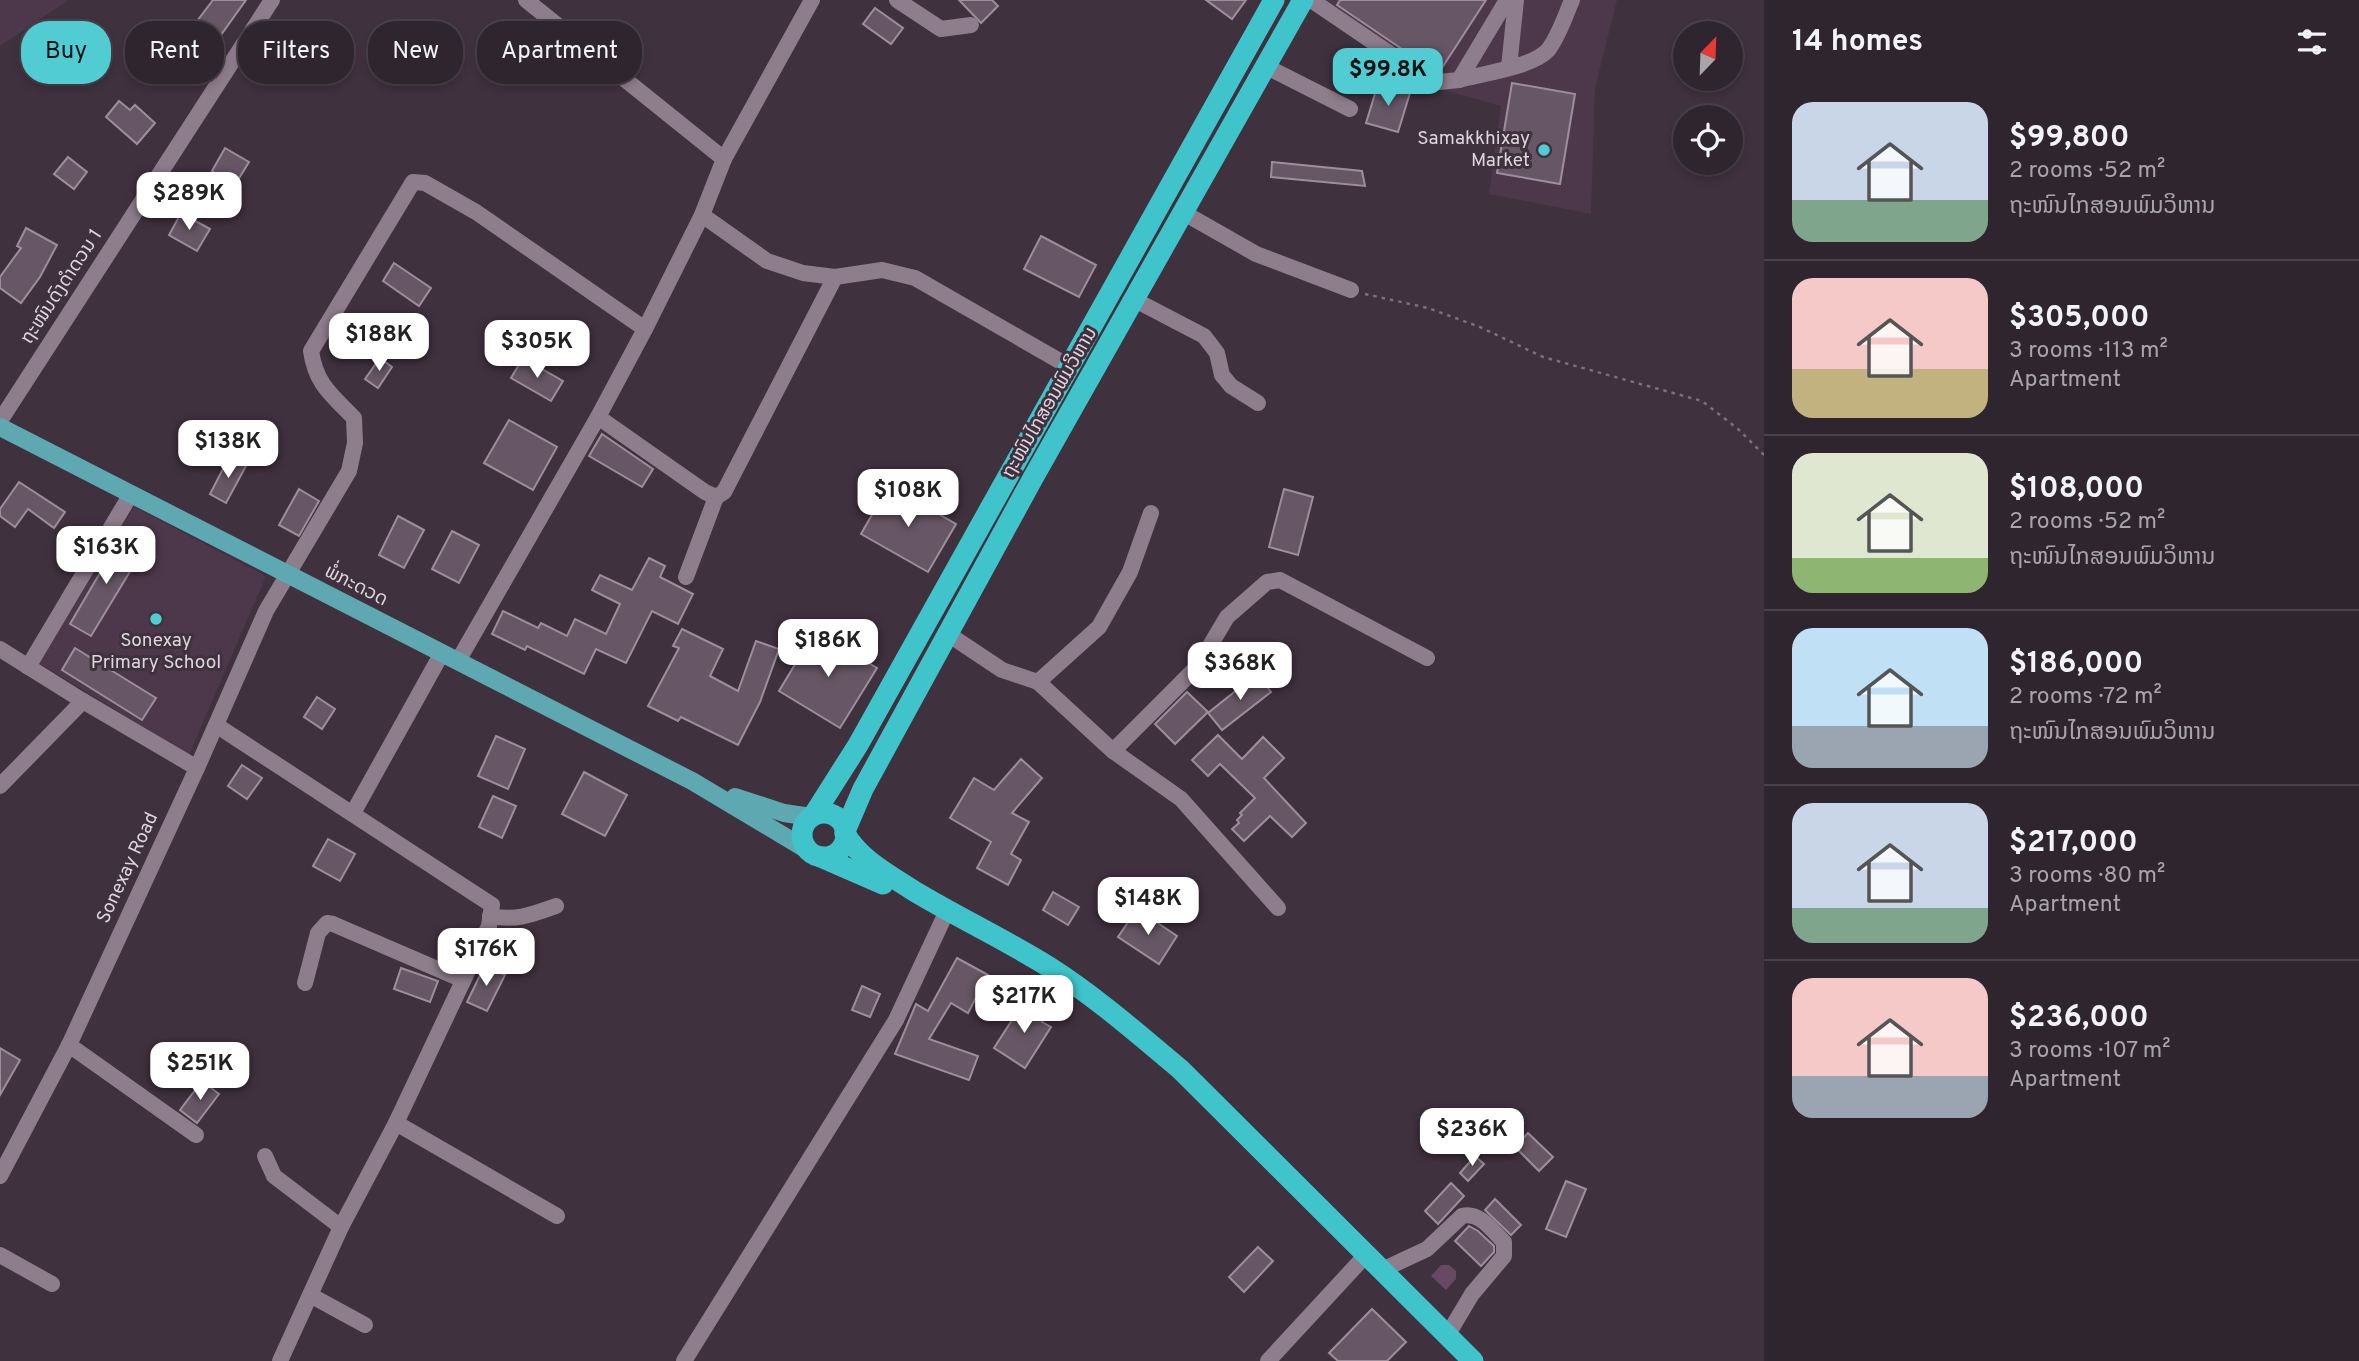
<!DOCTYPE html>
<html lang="en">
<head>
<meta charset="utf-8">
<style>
	body { margin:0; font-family:Overpass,"Noto Sans Lao",sans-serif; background:#3b313a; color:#f1f3f6; height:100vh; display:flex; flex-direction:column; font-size:26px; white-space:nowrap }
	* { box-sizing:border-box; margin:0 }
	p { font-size:23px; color:#a7a5aa }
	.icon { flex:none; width:38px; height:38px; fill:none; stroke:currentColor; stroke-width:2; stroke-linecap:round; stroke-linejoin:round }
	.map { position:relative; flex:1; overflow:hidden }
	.drawer { display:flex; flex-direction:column; background:#2f252e; width:595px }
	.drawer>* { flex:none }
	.top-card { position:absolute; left:21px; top:21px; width:665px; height:63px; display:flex; gap:14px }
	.needle { width:46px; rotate:23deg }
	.controls { position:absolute; left:1673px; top:21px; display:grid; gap:14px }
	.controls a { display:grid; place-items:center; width:70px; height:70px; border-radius:50%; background:#2f252e; box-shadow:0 4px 10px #0003,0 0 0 2px #4a424a; font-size:35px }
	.price { position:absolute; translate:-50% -60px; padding:0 16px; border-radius:14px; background:#fff; color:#222; font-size:23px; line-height:46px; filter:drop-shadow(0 2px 4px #0008) }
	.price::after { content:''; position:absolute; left:50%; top:42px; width:21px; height:16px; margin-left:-10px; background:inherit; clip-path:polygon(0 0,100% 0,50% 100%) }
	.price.current { background:#51ccd2; color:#111 }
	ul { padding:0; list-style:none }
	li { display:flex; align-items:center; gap:21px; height:175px; padding:0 28px }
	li+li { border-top:2px solid #4a424a }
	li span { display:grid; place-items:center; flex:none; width:196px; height:140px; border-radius:21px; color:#555 }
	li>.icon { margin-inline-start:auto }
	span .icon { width:84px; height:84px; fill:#fffc; stroke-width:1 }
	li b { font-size:30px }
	h2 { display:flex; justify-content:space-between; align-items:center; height:84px; padding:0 28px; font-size:30px }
	.chip { padding:0 24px; border-radius:28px; background:#2f252e; box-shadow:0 4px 10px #0003,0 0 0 2px #4a424a; font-size:24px; line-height:63px }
	.chip.current { background:#51ccd2; color:#111 }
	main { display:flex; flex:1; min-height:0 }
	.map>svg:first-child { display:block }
	.built { fill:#4c384a }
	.green { fill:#674965 }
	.building { fill:#675766; stroke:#9e8d9d; stroke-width:2 }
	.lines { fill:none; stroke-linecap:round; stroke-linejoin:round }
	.path { stroke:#7c707b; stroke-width:2.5; stroke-dasharray:3.5 5; stroke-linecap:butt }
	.minor { stroke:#8e7d8c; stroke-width:16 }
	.major { stroke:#5ea8b1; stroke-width:18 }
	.highway { stroke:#3ec4ca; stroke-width:21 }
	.poi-dot { fill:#51ccd2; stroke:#3f313e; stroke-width:2.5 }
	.labels { text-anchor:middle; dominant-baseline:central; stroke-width:6; stroke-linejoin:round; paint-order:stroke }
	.poi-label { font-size:19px; fill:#ded5dd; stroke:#3f313e; text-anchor:end }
	.street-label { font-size:19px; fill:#ded5dd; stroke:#3f313e }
</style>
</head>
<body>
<main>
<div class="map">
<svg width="1764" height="1361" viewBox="0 0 1764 1361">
	<rect width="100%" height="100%" fill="#3f313e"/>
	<g class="built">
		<polygon points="0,0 69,0 0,46"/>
		<polygon points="1315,0 1617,0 1595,88 1591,214 1489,194 1501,106 1437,88 1310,9"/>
		<polygon points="134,507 266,576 189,755 39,663"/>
	</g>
	<polygon class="green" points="1441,1265 1449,1265 1456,1271 1456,1279 1446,1290 1431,1276"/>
	<g class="building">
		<polygon points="213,0 246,0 213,46 191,29"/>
		<polygon points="959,0 992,0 998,6 981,23"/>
		<polygon points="1206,0 1246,0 1232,19"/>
		<polygon points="1340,0 1486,0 1440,71 1421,62 1337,5"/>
		<polygon points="875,8 903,28 891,44 863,24"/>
		<polygon points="1512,83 1575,94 1560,184 1497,173"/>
		<polygon points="1378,84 1410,93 1398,132 1366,123"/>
		<polygon points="119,101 130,110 135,105 155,123 137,144 106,117"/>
		<polygon points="225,148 249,162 235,185 212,171"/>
		<polygon points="68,157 87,172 74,189 54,174"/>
		<polygon points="1272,162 1362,171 1365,186 1271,177"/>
		<polygon points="181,213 210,229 197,251 169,235"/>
		<polygon points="26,228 57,245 40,277 21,303 0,288 0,277 21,248 17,246"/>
		<polygon points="1041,236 1096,265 1079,297 1024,269"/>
		<polygon points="394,263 431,288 419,306 383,281"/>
		<polygon points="380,358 392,367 378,388 365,379"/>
		<polygon points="523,358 563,381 551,401 511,378"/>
		<polygon points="509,420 557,447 533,490 484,463"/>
		<polygon points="602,434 653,469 642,487 589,456"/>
		<polygon points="229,457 246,466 226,503 210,494"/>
		<polygon points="19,482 65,512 54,528 28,509 15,527 0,516 0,509"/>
		<polygon points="889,485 956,524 928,572 861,534"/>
		<polygon points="299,489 319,501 299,536 279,525"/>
		<polygon points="1284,489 1313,497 1298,555 1269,547"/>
		<polygon points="398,516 424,530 404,568 379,555"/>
		<polygon points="452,531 479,545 459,583 432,569"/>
		<polygon points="121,537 143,550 91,636 70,624"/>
		<polygon points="649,558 665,566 660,577 693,594 678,624 652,611 626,663 596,649 584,674 527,646 525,650 492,634 503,611 538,628 541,623 567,636 575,619 606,634 620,604 592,590 600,575 632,590"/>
		<polygon points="682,629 723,649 710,676 738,691 756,641 779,649 760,702 738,745 681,717 678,721 648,706 679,648 673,646"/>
		<polygon points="815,631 877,668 840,728 779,691"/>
		<polygon points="75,648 156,698 142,720 62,670"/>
		<polygon points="1257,674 1271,692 1222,730 1208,713"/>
		<polygon points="1187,692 1208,712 1175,744 1155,724"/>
		<polygon points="317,697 335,709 322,729 304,717"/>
		<polygon points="1218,735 1242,759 1263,737 1284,758 1264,778 1306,823 1292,837 1270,816 1244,841 1232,829 1239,823 1237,820 1242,815 1240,813 1255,798 1220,764 1208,776 1192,760"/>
		<polygon points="496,736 525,749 508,789 478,776"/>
		<polygon points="1021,759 1042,778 1012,813 1029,822 1011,854 1021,860 1008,885 977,868 991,842 950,818 974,778 994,790"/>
		<polygon points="242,765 262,778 247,799 228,786"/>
		<polygon points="584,772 627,795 605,836 562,814"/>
		<polygon points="493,796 516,806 502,838 479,827"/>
		<polygon points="328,839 355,854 340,881 313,866"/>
		<polygon points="1053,892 1079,907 1068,925 1043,910"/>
		<polygon points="1137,909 1177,936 1159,964 1118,937"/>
		<polygon points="957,958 988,975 968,1013 951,1003 929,1039 978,1056 969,1080 895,1054 916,1004 928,1011"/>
		<polygon points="485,965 505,975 487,1011 467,1002"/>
		<polygon points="401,968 438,981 430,1002 394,989"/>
		<polygon points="862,986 880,994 870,1017 852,1010"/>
		<polygon points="1025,1000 1047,1014 1042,1022 1051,1027 1025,1068 994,1048"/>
		<polygon points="0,1048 20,1060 0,1095"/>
		<polygon points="202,1081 219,1094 197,1123 180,1110"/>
		<polygon points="1528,1133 1553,1157 1539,1171 1515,1147"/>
		<polygon points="1475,1156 1484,1164 1468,1181 1460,1173"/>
		<polygon points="1566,1181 1586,1189 1566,1237 1546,1229"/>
		<polygon points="1451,1183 1464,1196 1438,1224 1425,1211"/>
		<polygon points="1495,1199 1521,1225 1511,1235 1485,1210"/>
		<polygon points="1469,1226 1478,1231 1494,1246 1494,1252 1481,1266 1455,1241"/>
		<polygon points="1258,1247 1273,1261 1244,1292 1229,1277"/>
		<polygon points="1372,1309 1406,1342 1387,1361 1338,1361 1329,1353"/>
	</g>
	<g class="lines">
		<polyline class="path" points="1365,294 1428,308 1480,327 1543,357 1702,401 1738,429 1764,455"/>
		<g class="minor">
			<polyline points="526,0 724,159"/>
			<polyline points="897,0 941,29 971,25"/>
			<polyline points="1311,0 1423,76 1439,82 1459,80 1507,0"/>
			<polyline points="1265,66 1350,109"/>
			<polyline points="1509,67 1516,0"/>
			<path d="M1459 80C1481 74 1533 67 1548 50 1559 36 1565 16 1572 0"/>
			<polyline points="1184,213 1256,254 1351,290"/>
			<polyline points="702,215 767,261 803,273 835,277 882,270 915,278 1070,367"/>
			<polyline points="1135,300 1204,336 1217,353 1222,375 1231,386 1258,403"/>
			<polyline points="598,417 705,492 716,497 724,492 835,277"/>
			<polyline points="0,421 272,0"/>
			<polyline points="686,577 716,497"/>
			<polyline points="948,634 1002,670 1038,682 1113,751 1181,799 1278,908"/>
			<polyline points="0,649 83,701 197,768"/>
			<polyline points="458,661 598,417 645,329 702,215 724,159 812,0"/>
			<polyline points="28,667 131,494"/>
			<polyline points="1038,682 1099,627 1130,572 1151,513"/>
			<polyline points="216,725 492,905 489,926 396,1123 341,1227 280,1361"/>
			<polyline points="1113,751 1198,666 1227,617 1267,582 1280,580 1427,658"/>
			<polyline points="0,786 83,701"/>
			<polyline points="353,813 442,653"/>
			<path d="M490 916C517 921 531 915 556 906"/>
			<polyline points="305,983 318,933 327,923 333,924 463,980"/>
			<polyline points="69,1045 196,1135"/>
			<polyline points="396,1123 557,1216"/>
			<polyline points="265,1156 274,1176 341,1227"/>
			<path d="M0 1176 69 1045 197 768 266 611 349 471 355 443 354 418C332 395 316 385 311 351L413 182 425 183 476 212 645 329"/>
			<polyline points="0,1255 52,1284"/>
			<path d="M1382 1270 1427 1249 1462 1216C1479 1211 1492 1230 1504 1242V1256L1472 1294 1447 1336"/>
			<polyline points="310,1295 365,1325"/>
			<polyline points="684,1361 896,1020 947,911"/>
			<polyline points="1268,1361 1366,1255"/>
		</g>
		<g class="major">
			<polyline points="0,427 692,781 809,851"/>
			<polyline points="735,797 784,813 811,817"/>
		</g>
		<g class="highway">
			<circle cx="824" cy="835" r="22"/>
			<polyline points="813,816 858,745 1274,0"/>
			<polyline points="845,831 863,789 1033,478 1303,0"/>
			<path d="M845 834C862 861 888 874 914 891 959 918 1006 940 1049 967 1096 997 1138 1034 1180 1069L1473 1361"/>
			<polyline points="821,857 883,884"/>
		</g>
	</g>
	<g class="poi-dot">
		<circle cx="1544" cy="150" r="7"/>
		<circle cx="156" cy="619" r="7"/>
	</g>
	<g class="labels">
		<g class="poi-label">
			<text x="1530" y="139">Samakkhixay<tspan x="1530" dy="22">Market</tspan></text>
			<text x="156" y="641" text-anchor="middle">Sonexay<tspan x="156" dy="22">Primary School</tspan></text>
		</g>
		<g class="street-label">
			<text transform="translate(62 287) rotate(-57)">ຖະໜົນດົງດຳດວນ 1</text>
			<text transform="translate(1050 403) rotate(-60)">ຖະໜົນໄກສອນພົມວິຫານ</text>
			<text transform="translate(356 586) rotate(27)">ພໍ່ກະດວດ</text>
			<text transform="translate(128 868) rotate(-65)">Sonexay Road</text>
		</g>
	</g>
</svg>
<div class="controls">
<a><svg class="needle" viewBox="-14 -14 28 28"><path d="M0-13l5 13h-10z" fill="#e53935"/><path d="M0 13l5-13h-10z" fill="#a7a5aa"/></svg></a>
<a><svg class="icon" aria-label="locate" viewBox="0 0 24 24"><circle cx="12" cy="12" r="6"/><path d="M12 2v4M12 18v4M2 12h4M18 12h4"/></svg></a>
</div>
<b class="price current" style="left:1388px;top:108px">$99.8K</b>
<b class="price" style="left:189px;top:232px">$289K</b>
<b class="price" style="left:379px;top:373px">$188K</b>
<b class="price" style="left:537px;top:380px">$305K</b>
<b class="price" style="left:228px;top:480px">$138K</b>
<b class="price" style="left:908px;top:529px">$108K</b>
<b class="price" style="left:106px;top:586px">$163K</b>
<b class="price" style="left:828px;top:679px">$186K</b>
<b class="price" style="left:1240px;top:702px">$368K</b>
<b class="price" style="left:1148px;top:937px">$148K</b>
<b class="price" style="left:486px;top:988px">$176K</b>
<b class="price" style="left:1024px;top:1035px">$217K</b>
<b class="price" style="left:200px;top:1102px">$251K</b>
<b class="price" style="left:1472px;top:1168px">$236K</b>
<div class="top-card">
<a class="chip current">Buy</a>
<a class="chip">Rent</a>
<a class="chip">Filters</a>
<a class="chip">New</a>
<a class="chip">Apartment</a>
</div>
</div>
<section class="drawer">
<h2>14 homes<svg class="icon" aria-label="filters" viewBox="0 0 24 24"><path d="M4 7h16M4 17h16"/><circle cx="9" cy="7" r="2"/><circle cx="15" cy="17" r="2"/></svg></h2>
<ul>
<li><span style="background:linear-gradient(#c9d6e8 70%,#7fa58c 0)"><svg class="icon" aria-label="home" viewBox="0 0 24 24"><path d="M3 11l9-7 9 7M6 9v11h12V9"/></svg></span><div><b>$99,800</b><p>2 rooms · 52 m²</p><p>ຖະໜົນໄກສອນພົມວິຫານ</p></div></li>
<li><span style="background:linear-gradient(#f6c9c9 65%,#c2b280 0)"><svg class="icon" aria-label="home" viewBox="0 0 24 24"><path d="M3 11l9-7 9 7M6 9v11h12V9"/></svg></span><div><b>$305,000</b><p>3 rooms · 113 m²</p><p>Apartment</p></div></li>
<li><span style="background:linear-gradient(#dfe7d0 75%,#8fb573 0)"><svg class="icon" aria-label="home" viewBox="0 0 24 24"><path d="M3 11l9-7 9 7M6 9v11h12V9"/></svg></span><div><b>$108,000</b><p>2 rooms · 52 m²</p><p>ຖະໜົນໄກສອນພົມວິຫານ</p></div></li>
<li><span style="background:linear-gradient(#bfe0f5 70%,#9aa5b1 0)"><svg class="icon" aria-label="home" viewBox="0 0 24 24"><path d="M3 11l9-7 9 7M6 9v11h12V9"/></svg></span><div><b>$186,000</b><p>2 rooms · 72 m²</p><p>ຖະໜົນໄກສອນພົມວິຫານ</p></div></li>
<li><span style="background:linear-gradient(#c9d6e8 75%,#7fa58c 0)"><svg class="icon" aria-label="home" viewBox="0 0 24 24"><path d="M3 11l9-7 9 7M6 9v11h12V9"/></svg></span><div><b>$217,000</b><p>3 rooms · 80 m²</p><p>Apartment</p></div></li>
<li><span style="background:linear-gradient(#f6c9c9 70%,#9aa5b1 0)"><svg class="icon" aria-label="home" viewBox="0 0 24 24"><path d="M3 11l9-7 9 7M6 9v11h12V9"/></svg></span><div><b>$236,000</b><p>3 rooms · 107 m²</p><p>Apartment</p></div></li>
</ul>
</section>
</main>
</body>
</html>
